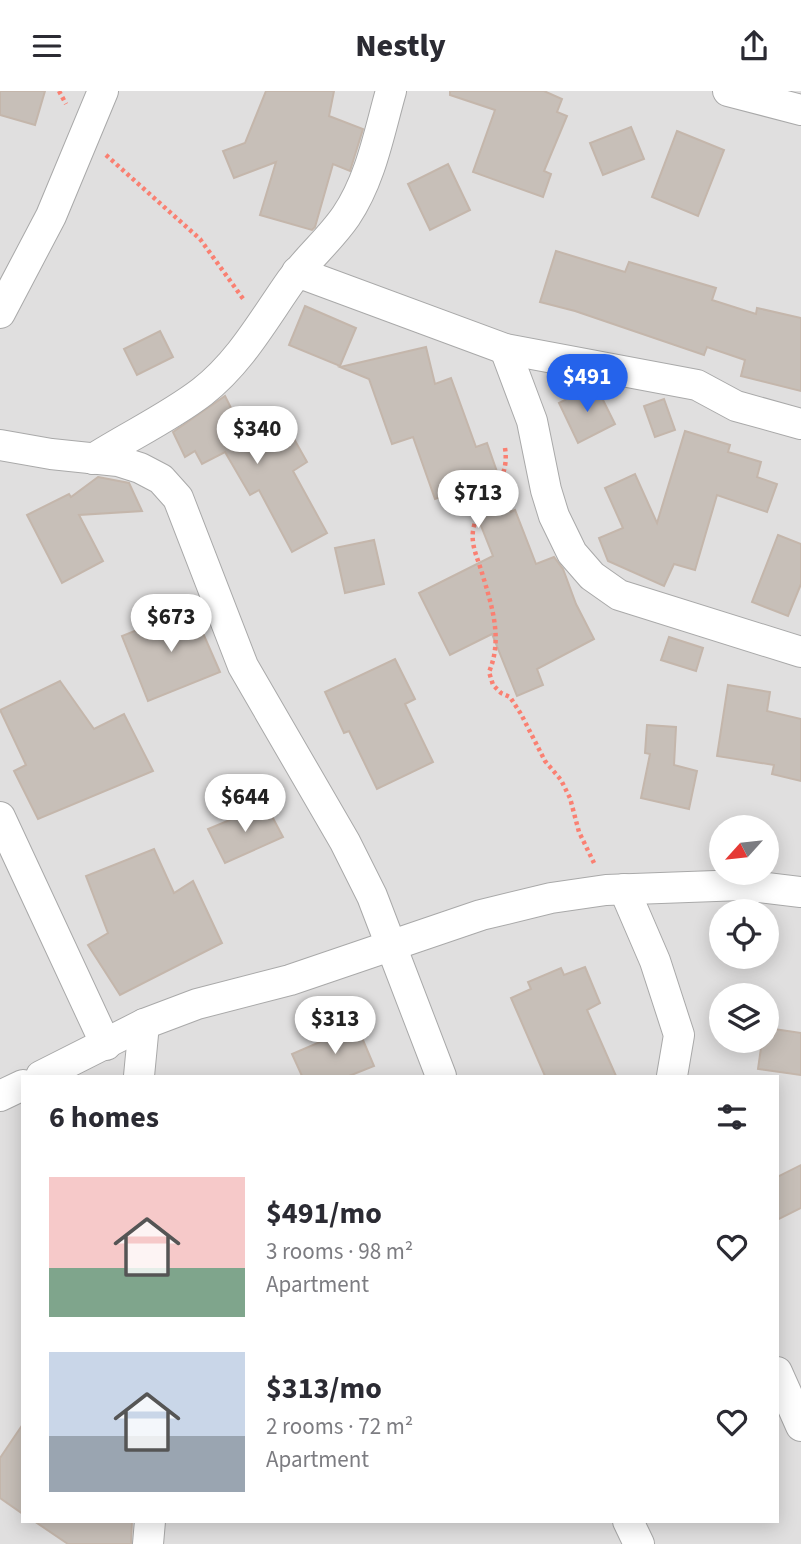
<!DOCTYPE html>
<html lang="en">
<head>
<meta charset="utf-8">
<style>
	body { margin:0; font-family:"Source Sans 3",sans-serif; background:#f7f7f7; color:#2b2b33; height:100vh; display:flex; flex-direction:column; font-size:26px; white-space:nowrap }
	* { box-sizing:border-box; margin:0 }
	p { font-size:23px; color:#7c7c81 }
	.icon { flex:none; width:38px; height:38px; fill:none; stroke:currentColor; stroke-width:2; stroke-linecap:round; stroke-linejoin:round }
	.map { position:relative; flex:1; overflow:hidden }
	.side { position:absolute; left:21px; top:984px; width:758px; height:448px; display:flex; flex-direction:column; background:#fff; border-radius:0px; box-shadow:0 4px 18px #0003 }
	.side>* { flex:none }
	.needle { width:46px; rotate:243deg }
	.controls { position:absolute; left:709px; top:724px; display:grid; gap:14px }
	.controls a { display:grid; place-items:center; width:70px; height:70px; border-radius:50%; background:#fff; box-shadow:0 4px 18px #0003; font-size:35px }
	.price { position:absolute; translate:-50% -60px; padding:0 16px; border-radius:24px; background:#fff; color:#222; font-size:23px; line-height:46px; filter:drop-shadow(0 2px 4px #0008) }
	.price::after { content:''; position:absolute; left:50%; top:42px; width:21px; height:16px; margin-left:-10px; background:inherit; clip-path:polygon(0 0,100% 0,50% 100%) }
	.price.on { background:#2563eb; color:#fff }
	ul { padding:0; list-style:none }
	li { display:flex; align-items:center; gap:21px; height:175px; padding:0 28px }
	li span { display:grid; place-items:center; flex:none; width:196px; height:140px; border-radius:0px; color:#555 }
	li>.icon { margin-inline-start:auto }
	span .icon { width:84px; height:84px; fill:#fffc; stroke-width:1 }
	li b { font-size:30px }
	h2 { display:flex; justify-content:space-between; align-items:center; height:84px; padding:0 28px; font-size:30px }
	header { display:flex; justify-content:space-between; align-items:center; height:91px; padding:0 28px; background:#fff; font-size:32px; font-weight:800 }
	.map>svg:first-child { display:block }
	.residential { fill:#e0dfdf; fill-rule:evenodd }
	.building { fill:#c7bfb8; stroke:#c4b6ab; stroke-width:2 }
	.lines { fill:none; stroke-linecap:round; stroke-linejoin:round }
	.minor-casing { stroke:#a9a9a9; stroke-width:32 }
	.path { stroke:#fa8072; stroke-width:4.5; stroke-dasharray:3.5 3.5; stroke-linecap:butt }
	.minor { stroke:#fff; stroke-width:30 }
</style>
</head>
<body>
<header><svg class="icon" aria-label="menu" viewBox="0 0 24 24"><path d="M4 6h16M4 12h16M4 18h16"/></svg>Nestly<svg class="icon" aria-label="share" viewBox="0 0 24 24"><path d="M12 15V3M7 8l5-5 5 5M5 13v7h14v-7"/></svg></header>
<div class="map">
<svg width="801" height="1453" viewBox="0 0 801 1453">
	<rect width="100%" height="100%" fill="#f2efe9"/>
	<path class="residential" d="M0 0H801V1453H0ZM721 737H766V782H721ZM721 821H766V866H721ZM721 905H766V950H721ZM23 985H777V1430H23Z"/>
	<g class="building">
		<polygon points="0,0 45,0 35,34 0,24"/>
		<polygon points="266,0 334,0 329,25 363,38 350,80 333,73 315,136 312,139 260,124 276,71 234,87 223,60 245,52"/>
		<polygon points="450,0 544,0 562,8 557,21 567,25 544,80 551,83 543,106 473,81 495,19 450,4"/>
		<polygon points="631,36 644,68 603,84 590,52"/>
		<polygon points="677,40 724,59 698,125 652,106"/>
		<polygon points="448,73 470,119 430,139 408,93"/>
		<polygon points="556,160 625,181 629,171 716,197 712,209 756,223 757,217 801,227 801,300 741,285 745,269 707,256 704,264 575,220 540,211"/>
		<polygon points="305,215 356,237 340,275 289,254"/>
		<polygon points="160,240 173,266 137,284 124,258"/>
		<polygon points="426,256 435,293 451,287 476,356 487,352 511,421 515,419 536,473 554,466 563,478 576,513 594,548 537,578 543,594 517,605 492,543 450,564 419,502 493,465 466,397 435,408 413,346 392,353 369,288 340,276"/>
		<polygon points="597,297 615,333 578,352 559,312 586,298 588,301"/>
		<polygon points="225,305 234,323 242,319 256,346 284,330 307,371 293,380 327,442 292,461 259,399 250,404 225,361 202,373 195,360 185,366 173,341"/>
		<polygon points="664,308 675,339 655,346 644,315"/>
		<polygon points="685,340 730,354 728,361 761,371 757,386 777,393 767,421 717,404 695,479 674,473 664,495 608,470 599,447 623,437 605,397 635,383 657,432"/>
		<polygon points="98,386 129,392 142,420 79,424 103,470 62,492 27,424 69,403 71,406"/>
		<polygon points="778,444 801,453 801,493 788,525 752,511"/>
		<polygon points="374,449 384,493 345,502 335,457"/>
		<polygon points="192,517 220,581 148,610 122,545"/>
		<polygon points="669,546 703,557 696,580 661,569"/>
		<polygon points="395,568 415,608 405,613 433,671 377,698 349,640 344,642 325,601"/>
		<polygon points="60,590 94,638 124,623 153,680 38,728 14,680 26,674 0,619"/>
		<polygon points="728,594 770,601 767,620 801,628 801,690 772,683 774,674 717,665"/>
		<polygon points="647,634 676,636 674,674 697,680 689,718 641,707 650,663 645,662"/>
		<polygon points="266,714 283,746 225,772 208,738"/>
		<polygon points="154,758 174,802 193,790 222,852 120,904 88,854 108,842 86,785"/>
		<polygon points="585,876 600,912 587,919 616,985 545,985 511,907 531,898 528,891 561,877 564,884"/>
		<polygon points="357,935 374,975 349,985 302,985 292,963"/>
		<polygon points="774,938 801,942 801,984 758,978 762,950 766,950 766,943 774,944"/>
		<polygon points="801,1074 801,1117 777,1129 777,1086"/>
		<polygon points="23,1333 23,1423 0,1407 0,1367"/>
		<polygon points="34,1430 132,1430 131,1453 68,1453"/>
	</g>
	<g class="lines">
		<defs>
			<g id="minor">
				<polyline points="728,0 801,19"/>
				<polyline points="297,181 505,258 697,294 736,315 801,333"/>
				<polyline points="0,222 51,125 103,0"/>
				<polyline points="505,258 532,330 546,399 554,425 572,462 592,485 619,504 801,561"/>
				<polyline points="0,354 51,363 118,370 140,377 161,388 178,407 243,575 345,751 372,805 441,985"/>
				<path d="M93 368C129 345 168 327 202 301 239 272 261 233 288 194 305 169 329 150 346 125 371 88 379 42 391 0"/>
				<polyline points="0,726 106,954"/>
				<polyline points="624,798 655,870 679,944 672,985"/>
				<polyline points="41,985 144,933 197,913 290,889 481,824 551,807 606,799 743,794 801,801"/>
				<polyline points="139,985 144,933"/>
				<polyline points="0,1005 23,994"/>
				<polyline points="777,1281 801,1335"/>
				<polyline points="628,1430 639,1453"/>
				<polyline points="148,1453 150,1430"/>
			</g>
		</defs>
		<use href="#minor" class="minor-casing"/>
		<g class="path">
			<polyline points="59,0 66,13"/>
			<polyline points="106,64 200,148 244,209"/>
			<path d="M505 357C511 396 478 407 473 440 471 455 478 468 482 482 492 515 503 548 489 581L493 594 501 602 510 606 521 623 545 670 561 689 570 707 579 741 594 772"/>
		</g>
		<use href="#minor" class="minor"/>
	</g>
</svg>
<div class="controls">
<a><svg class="needle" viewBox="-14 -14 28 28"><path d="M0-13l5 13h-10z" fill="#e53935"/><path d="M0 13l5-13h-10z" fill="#7c7c81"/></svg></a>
<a><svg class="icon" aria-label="locate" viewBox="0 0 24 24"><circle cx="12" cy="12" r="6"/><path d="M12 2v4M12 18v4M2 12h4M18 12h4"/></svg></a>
<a><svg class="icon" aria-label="layers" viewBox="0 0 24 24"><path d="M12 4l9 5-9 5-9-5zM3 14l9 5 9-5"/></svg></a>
</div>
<b class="price on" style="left:587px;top:323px">$491</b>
<b class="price" style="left:257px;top:375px">$340</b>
<b class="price" style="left:478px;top:439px">$713</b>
<b class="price" style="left:171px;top:563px">$673</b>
<b class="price" style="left:245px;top:743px">$644</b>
<b class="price" style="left:335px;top:965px">$313</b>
<section class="side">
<h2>6 homes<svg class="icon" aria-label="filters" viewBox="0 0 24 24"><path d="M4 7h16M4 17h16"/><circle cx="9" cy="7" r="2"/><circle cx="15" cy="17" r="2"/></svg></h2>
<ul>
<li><span style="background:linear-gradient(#f6c9c9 65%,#7fa58c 0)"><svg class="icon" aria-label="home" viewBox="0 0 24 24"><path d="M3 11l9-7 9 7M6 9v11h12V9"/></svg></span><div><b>$491/mo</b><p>3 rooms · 98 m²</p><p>Apartment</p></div><svg class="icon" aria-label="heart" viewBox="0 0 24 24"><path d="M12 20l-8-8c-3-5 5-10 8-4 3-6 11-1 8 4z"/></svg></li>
<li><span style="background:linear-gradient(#c9d6e8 60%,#9aa5b1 0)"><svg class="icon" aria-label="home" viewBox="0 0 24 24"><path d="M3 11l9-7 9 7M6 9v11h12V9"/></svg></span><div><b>$313/mo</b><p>2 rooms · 72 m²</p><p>Apartment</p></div><svg class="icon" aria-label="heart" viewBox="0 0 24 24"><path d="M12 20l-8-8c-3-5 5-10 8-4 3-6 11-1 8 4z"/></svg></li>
</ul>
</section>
</div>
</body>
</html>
